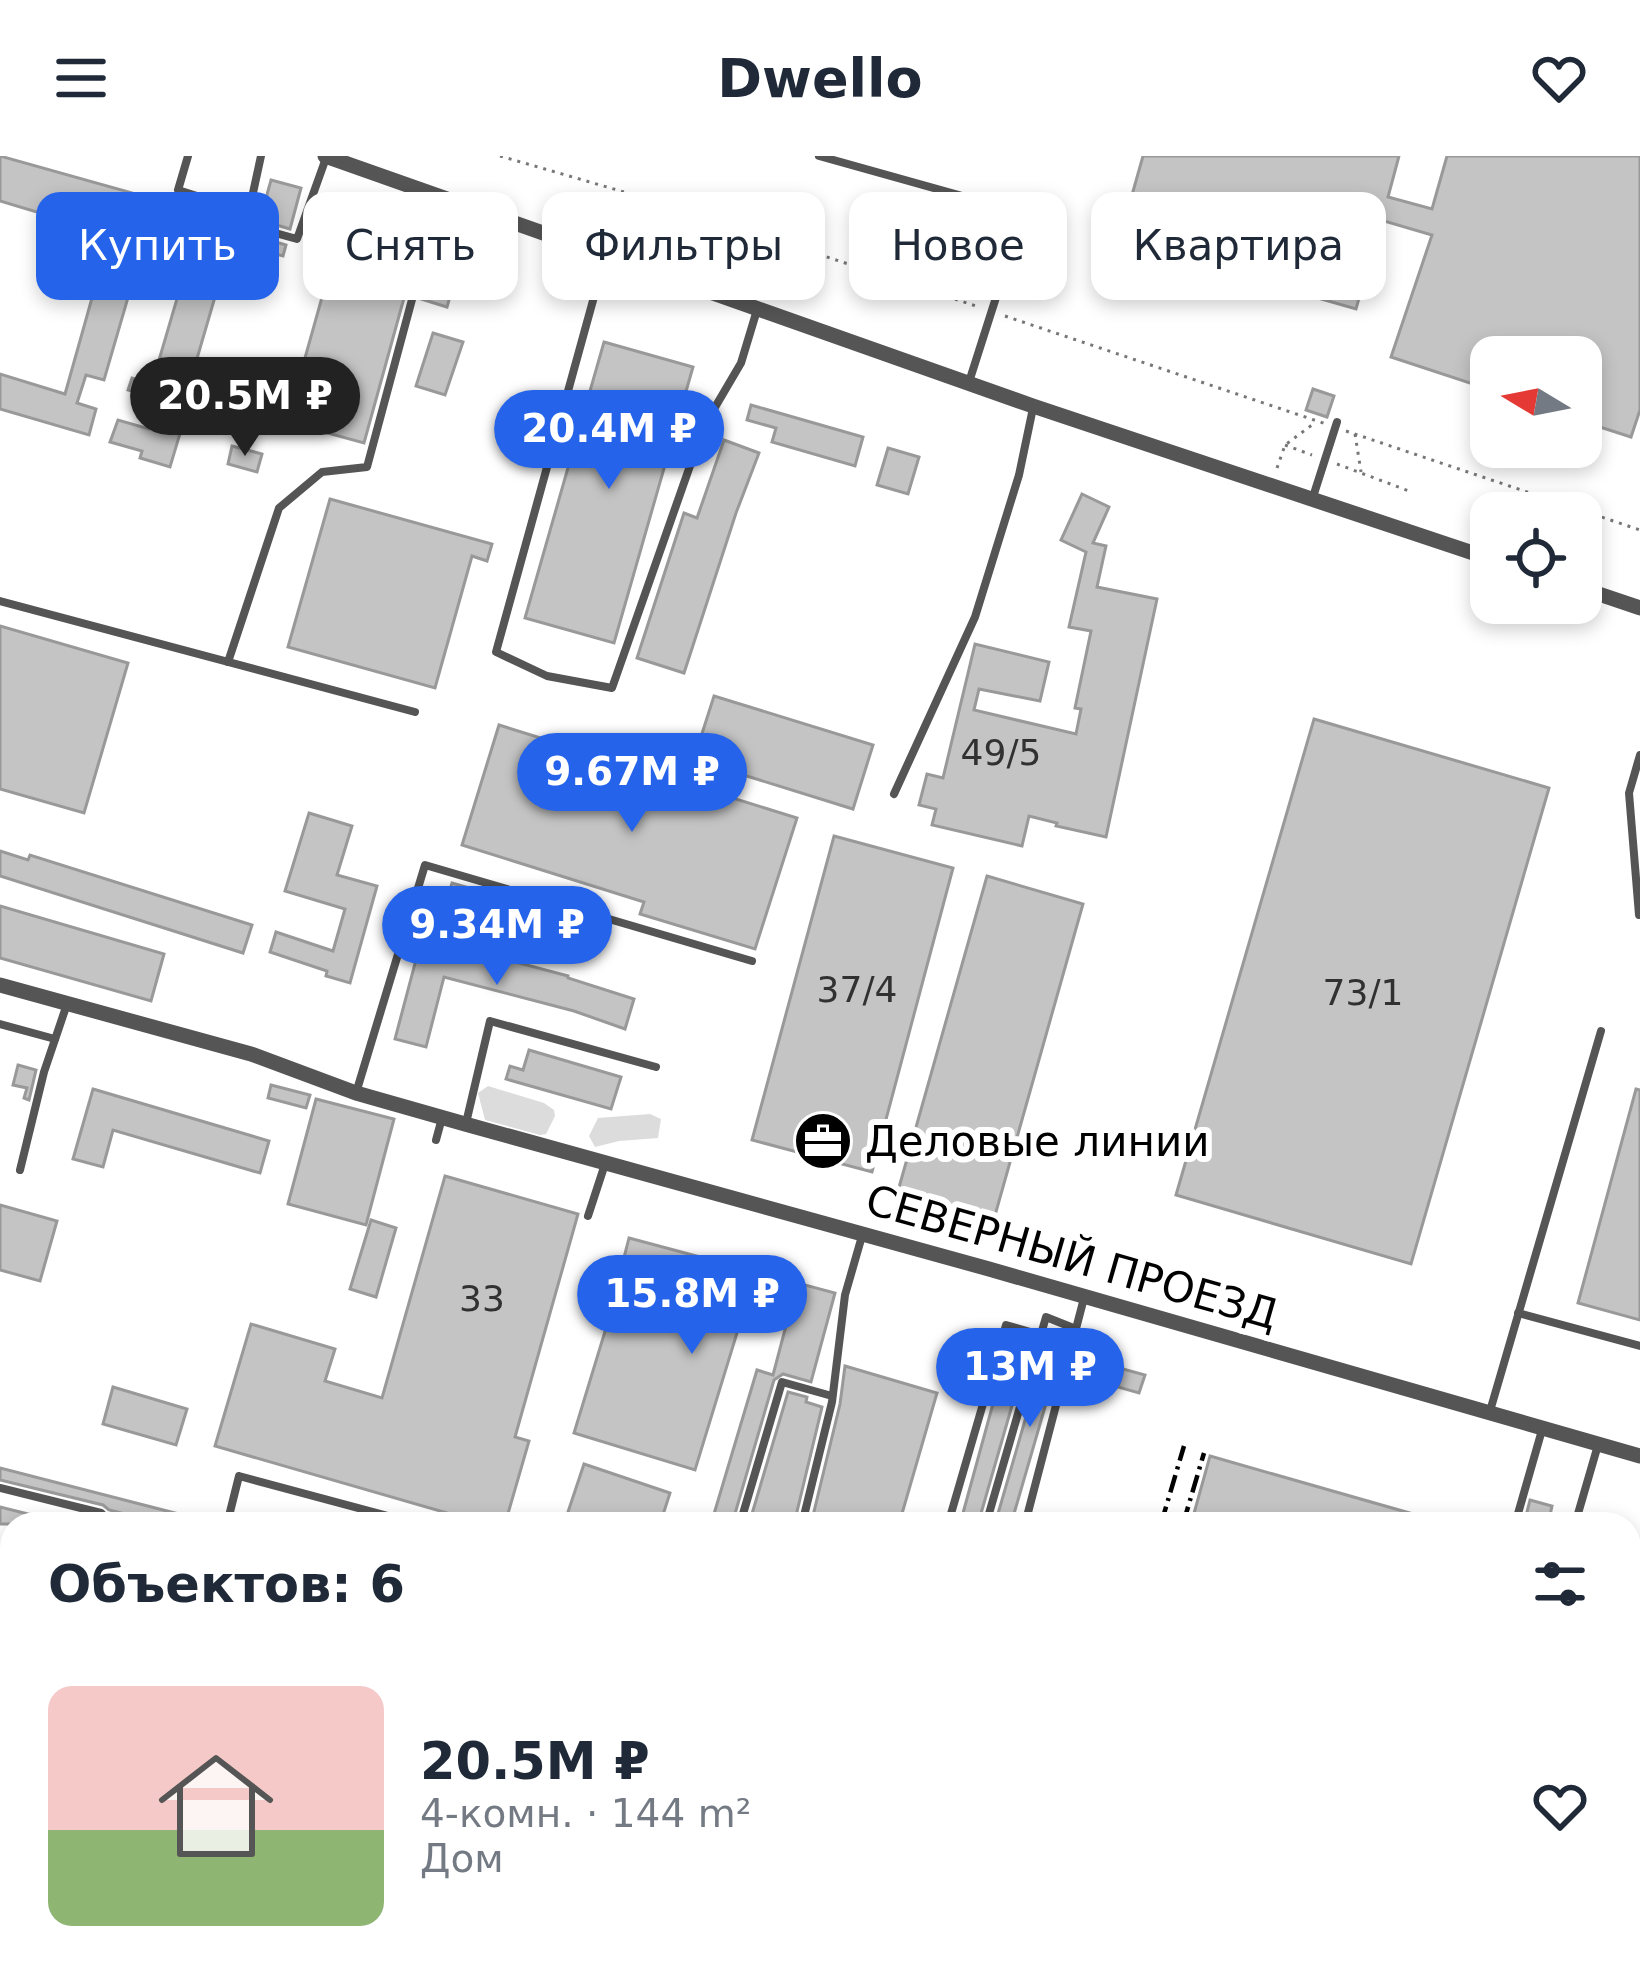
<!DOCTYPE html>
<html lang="ru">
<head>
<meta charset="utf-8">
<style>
	body { margin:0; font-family:"DejaVu Sans",sans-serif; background:#f2f2f3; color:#1f2937; height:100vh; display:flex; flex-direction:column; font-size:45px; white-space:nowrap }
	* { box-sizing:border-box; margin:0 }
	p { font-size:39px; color:#747a83 }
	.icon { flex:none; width:66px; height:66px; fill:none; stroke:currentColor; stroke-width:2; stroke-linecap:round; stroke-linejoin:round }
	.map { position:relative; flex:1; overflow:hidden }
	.details { position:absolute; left:0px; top:1356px; width:1641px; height:471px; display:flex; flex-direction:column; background:#fff; border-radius:36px 36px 0 0; box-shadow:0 6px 18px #0003 }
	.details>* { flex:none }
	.guide { position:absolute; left:36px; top:36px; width:1569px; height:108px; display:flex; gap:24px }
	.needle { width:78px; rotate:280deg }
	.tools { position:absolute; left:1470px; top:180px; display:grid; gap:24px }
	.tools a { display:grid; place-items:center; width:132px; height:132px; border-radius:24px; background:#fff; box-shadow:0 6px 18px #0003; font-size:60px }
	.price { position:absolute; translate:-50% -102px; padding:0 27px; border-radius:42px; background:#2563eb; color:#fff; font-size:39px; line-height:78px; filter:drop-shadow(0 3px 6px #0008) }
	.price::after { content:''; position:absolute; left:50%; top:72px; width:36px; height:27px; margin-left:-18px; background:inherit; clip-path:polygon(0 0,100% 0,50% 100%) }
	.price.selected { background:#222; color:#fff }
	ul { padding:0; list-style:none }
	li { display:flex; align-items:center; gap:36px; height:300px; padding:0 48px }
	li span { display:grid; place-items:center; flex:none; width:336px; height:240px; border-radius:24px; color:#555 }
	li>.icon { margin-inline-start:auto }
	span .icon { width:144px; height:144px; fill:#fffc; stroke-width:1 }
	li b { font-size:51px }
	h2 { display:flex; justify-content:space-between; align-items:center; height:144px; padding:0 48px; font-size:51px }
	.chip { padding:0 42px; border-radius:24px; background:#fff; box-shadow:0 6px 18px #0003; font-size:42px; line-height:108px }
	.chip.selected { background:#2563eb; color:#fff }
	header { display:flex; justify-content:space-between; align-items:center; height:156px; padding:0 48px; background:#fff; font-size:54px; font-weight:800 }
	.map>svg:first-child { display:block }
	.green { fill:#dcdcdc }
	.building { fill:#c4c4c4; stroke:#999; stroke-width:3 }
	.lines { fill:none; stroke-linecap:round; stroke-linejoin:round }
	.path { stroke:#777; stroke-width:3; stroke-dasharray:3 6; stroke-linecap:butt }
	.service { stroke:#555; stroke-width:8 }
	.minor { stroke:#555; stroke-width:15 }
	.rail { stroke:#000; stroke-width:4.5; stroke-dasharray:18 6 3 6; stroke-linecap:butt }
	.labels { text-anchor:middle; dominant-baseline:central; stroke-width:12; stroke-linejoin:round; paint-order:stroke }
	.number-label { font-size:36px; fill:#313131 }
	.poi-label { font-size:42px; fill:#000; stroke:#fff; text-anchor:start }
	.street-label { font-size:42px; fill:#000; stroke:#fff }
</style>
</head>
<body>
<header><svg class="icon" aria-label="menu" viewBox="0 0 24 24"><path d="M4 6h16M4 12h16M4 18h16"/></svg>Dwello<svg class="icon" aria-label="heart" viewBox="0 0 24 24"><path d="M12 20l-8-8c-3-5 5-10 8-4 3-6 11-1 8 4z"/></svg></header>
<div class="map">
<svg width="1640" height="1825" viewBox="0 0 1640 1825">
	<rect width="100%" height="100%" fill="#fff"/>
	<g class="green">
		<polygon points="488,930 544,947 554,954 555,960 546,978 540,979 485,964 478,937"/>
		<polygon points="650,958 661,963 658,982 619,985 595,991 589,980 598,962"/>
	</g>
	<g class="building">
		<polygon points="0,0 171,48 173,40 230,57 223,79 152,59 104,224 86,219 77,247 96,253 89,279 0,253 0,218 65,238 110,78 0,45"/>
		<polygon points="1143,0 1399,0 1388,41 1432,53 1447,0 1640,0 1640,254 1631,281 1581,265 1581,201 1491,201 1491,234 1391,201 1432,79 1381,64 1356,153 1119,85"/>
		<polygon points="271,24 301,32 290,73 260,64"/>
		<polygon points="256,80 286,89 283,100 253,92"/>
		<polygon points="336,92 412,113 364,287 287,266 330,113 318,109 322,95 334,98"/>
		<polygon points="201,104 224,110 191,223 196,224 170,311 140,302 142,295 110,286 118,264 149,273 158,243 128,234 132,222 152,228 186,112 198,115"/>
		<polygon points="429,112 456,119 447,151 421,143"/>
		<polygon points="433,177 463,186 445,239 416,230"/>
		<polygon points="604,186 693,211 614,487 525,462"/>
		<polygon points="1313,233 1334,240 1327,261 1306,254"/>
		<polygon points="751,249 863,281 855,310 772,286 776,272 747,264"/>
		<polygon points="724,284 759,297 736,357 684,517 637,502 684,357 697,362"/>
		<polygon points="232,290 262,298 257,316 228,308"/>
		<polygon points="888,292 919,301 908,338 877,329"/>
		<polygon points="1082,338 1109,351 1093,387 1106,390 1097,431 1157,443 1106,681 1056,670 1057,667 1029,660 1022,690 932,669 936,653 919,649 927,618 943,622 975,488 1049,506 1040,545 979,533 974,554 1076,578 1081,553 1075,552 1091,475 1069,471 1086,396 1061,384"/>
		<polygon points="330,343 492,388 487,405 472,400 435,532 288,491"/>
		<polygon points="0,470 128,507 84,657 0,633"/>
		<polygon points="714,540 873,589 853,653 705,607 710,590 699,587"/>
		<polygon points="1314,563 1549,632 1411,1108 1176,1039"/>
		<polygon points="499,569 797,662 755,793 640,758 644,746 462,689"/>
		<polygon points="309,657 352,670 337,719 377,730 350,827 326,820 327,815 270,796 276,776 333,795 345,753 285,735"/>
		<polygon points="834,680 953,712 872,1016 752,984"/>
		<polygon points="0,695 28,704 30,699 252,769 243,797 0,720"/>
		<polygon points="987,720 1083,748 992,1070 896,1042"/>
		<polygon points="452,727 540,753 532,782 443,756"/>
		<polygon points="0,750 164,798 151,845 0,802"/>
		<polygon points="422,781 568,820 568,822 634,843 625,873 574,855 444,821 426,891 395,883"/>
		<polygon points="529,894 621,921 611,953 506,923 510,910 523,914"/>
		<polygon points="18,909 36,914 29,944 24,942 27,932 13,929"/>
		<polygon points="271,929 310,939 306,952 268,942"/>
		<polygon points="93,933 269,985 260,1017 113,974 103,1011 73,1003"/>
		<polygon points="1636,933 1640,934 1640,1164 1578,1147"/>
		<polygon points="316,943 394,963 366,1069 288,1048"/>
		<polygon points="445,1020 578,1058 515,1281 529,1285 505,1368 485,1368 215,1290 251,1168 335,1193 325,1225 382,1242"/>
		<polygon points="0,1049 57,1065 40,1125 0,1114"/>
		<polygon points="371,1064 396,1072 376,1141 350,1133"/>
		<polygon points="629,1082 835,1137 811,1226 783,1218 774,1224 732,1368 711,1368 757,1214 773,1219 787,1166 744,1154 695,1314 574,1277 610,1159 617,1161 628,1123 619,1121"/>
		<polygon points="1050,1178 1065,1182 1011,1368 995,1368"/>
		<polygon points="1011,1182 1030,1187 978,1368 960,1368"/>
		<polygon points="845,1210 937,1237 899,1368 811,1368 840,1248"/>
		<polygon points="1123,1213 1145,1219 1139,1237 1118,1231"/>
		<polygon points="113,1231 187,1253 176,1289 103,1268"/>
		<polygon points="788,1236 807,1241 806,1246 822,1251 794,1368 749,1368"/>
		<polygon points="1210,1300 1434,1364 1434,1368 1191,1368"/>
		<polygon points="584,1308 670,1337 660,1368 564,1368"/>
		<polygon points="0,1312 198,1363 198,1368 165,1368 109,1354 103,1349 0,1324"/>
		<polygon points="1530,1344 1552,1350 1548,1368 1524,1368"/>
		<polygon points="0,1351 48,1363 48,1368 0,1368"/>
	</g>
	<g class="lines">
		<g class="path">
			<polyline points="500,0 669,49 979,151"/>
			<polyline points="1005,160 1326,268"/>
			<polyline points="1346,275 1640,374"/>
			<polyline points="1355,278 1361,316"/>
			<polyline points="1285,289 1312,299"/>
			<polyline points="1337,308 1409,335"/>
			<polyline points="1277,312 1285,289 1316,266"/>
		</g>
		<g class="service">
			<polyline points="188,0 178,34 216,46"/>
			<polyline points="261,0 246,69 297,83 326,2"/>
			<polyline points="819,0 1023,57 969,226"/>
			<polyline points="447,43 466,98"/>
			<polyline points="605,101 496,496 547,520 612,532 704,270 741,207 757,154"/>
			<polyline points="1312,344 1337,266"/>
			<polyline points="0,445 415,556"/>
			<polyline points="228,506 279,352 322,316 367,311 421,110 446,43"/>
			<polyline points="894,638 975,461 1019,319 1033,252"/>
			<polyline points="1639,759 1629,637 1640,599"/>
			<polyline points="0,868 55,883"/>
			<polyline points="356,937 425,709 752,805"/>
			<polyline points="466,967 490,865 656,911"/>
			<polyline points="436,984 442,962"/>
			<polyline points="20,1014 44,916 67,848"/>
			<polyline points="588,1060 605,1008"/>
			<polyline points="1518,1157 1640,1190"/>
			<polyline points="1490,1255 1601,875"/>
			<polyline points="0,1332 101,1357 111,1366 120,1368"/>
			<polyline points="227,1368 239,1320 418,1368"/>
			<polyline points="740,1368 782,1226 832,1240"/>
			<polyline points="802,1368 832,1246 845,1139 862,1080"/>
			<polyline points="948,1368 1006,1169 1041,1179"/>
			<polyline points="986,1368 1046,1161 1076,1173"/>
			<polyline points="1025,1368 1084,1142"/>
			<polyline points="1515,1368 1542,1274"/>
			<polyline points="1575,1368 1598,1289"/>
			<polyline points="0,1668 12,1672"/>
			<polyline points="677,1815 710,1825"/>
			<polyline points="69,1825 72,1815"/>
			<polyline points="486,1825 489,1815"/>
			<polyline points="822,1825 824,1815"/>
			<polyline points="861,1825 864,1815"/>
			<polyline points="903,1825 905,1815"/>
			<polyline points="1382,1825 1385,1815"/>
			<polyline points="1442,1825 1445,1815"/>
		</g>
		<g class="minor">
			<polyline points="325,0 1033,250 1491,403"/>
			<polyline points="1581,432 1640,452"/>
			<polyline points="0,829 251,898 356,937 465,968 989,1113 1640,1300"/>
		</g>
		<g class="rail">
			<polyline points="1161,1368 1184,1290"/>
			<polyline points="1183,1368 1204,1297"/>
			<polyline points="1028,1825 1030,1815"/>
			<polyline points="1047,1825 1050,1815"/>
		</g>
	</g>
	<defs>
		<symbol id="office-disc" viewBox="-11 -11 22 22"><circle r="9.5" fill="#000" stroke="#fff"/><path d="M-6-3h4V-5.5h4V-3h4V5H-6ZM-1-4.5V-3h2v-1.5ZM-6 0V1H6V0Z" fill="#fff"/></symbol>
	</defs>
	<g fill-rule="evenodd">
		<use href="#office-disc" x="790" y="952" width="66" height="66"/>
	</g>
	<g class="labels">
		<g class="number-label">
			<text x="1001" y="596">49/5</text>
			<text x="857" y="833">37/4</text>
			<text x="1363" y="836">73/1</text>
			<text x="482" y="1142">33</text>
		</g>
		<g class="poi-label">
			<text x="865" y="985">Деловые линии</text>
		</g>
		<g class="street-label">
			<text transform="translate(1072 1101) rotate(16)">СЕВЕРНЫЙ ПРОЕЗД</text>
		</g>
	</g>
</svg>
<div class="tools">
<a><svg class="needle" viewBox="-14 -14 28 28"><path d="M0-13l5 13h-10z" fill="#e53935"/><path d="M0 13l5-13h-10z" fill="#747a83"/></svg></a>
<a><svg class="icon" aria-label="locate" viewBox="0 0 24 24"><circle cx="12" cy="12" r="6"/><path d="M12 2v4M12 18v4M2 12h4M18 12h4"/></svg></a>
</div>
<b class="price selected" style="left:245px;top:303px">20.5M ₽</b>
<b class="price" style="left:609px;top:336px">20.4M ₽</b>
<b class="price" style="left:632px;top:679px">9.67M ₽</b>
<b class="price" style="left:497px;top:832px">9.34M ₽</b>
<b class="price" style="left:692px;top:1201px">15.8M ₽</b>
<b class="price" style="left:1030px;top:1274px">13M ₽</b>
<div class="guide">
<a class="chip selected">Купить</a>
<a class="chip">Снять</a>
<a class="chip">Фильтры</a>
<a class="chip">Новое</a>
<a class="chip">Квартира</a>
</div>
<section class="details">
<h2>Объектов: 6<svg class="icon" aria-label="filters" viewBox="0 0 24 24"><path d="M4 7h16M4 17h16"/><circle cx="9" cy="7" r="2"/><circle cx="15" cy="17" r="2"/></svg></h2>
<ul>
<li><span style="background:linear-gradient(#f6c9c9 60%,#8fb573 0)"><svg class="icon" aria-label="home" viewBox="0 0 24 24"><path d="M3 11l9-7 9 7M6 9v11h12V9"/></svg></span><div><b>20.5M ₽</b><p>4-комн. · 144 m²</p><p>Дом</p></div><svg class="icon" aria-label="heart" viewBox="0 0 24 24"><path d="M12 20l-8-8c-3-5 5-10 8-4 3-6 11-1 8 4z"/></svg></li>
</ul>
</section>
</div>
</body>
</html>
